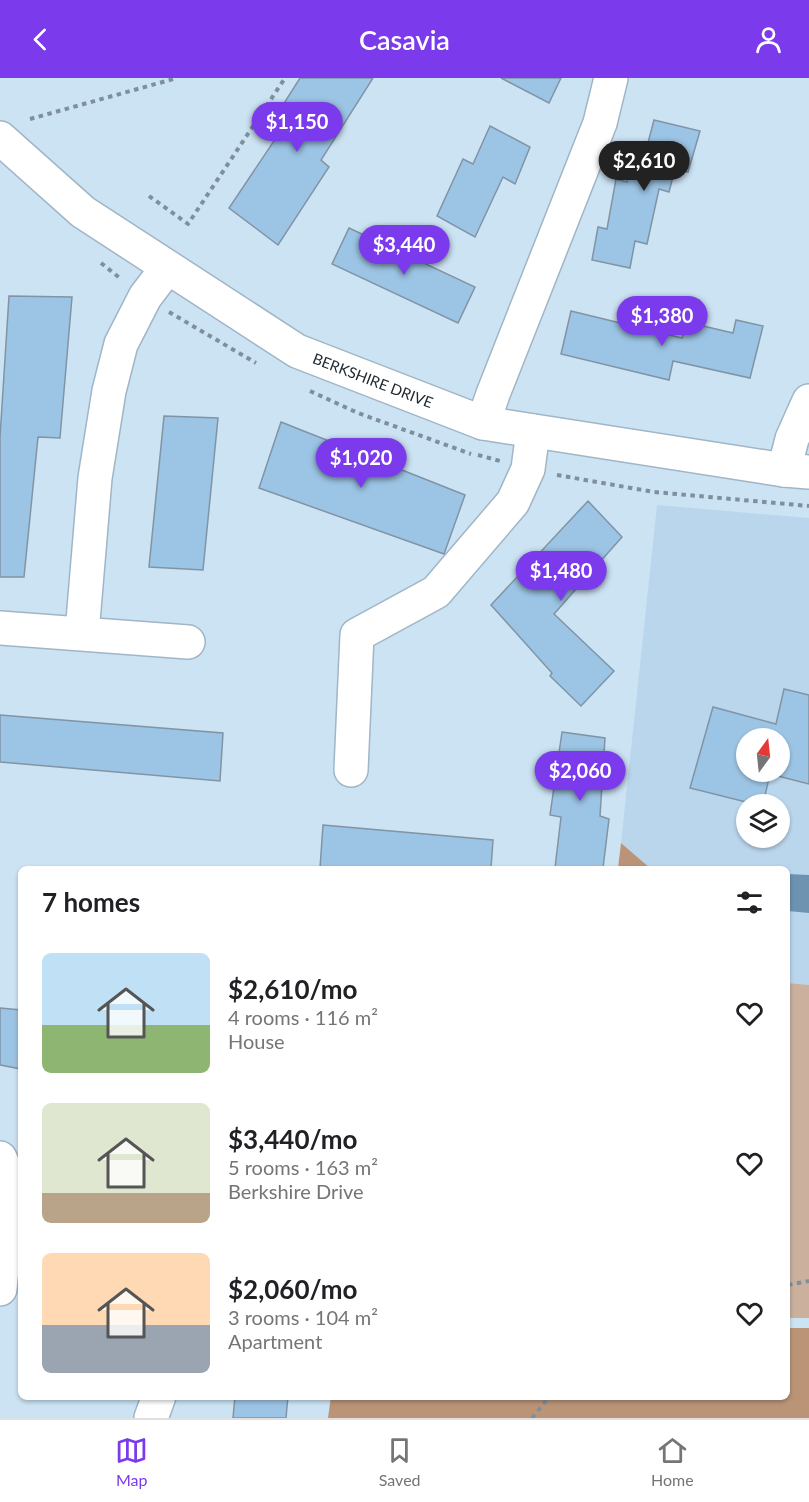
<!DOCTYPE html>
<html lang="en">
<head>
<meta charset="utf-8">
<style>
	body { margin:0; font-family:Lato,sans-serif; background:#f6f6f6; color:#202124; height:100vh; display:flex; flex-direction:column; font-size:22px; white-space:nowrap }
	* { box-sizing:border-box; margin:0 }
	p { font-size:20px; color:#757577 }
	.icon { flex:none; width:33px; height:33px; fill:none; stroke:currentColor; stroke-width:2; stroke-linecap:round; stroke-linejoin:round }
	.map { position:relative; flex:1; overflow:hidden }
	.sheet { position:absolute; left:18px; top:788px; width:772px; height:534px; display:flex; flex-direction:column; background:#fff; border-radius:9px; box-shadow:0 2px 4px #0004 }
	.sheet>* { flex:none }
	.needle { width:39px; rotate:15deg }
	.buttons { position:absolute; left:736px; top:650px; display:grid; gap:12px }
	.buttons a { display:grid; place-items:center; width:54px; height:54px; border-radius:50%; background:#fff; box-shadow:0 2px 4px #0004; font-size:30px }
	.price { position:absolute; translate:-50% -51px; padding:0 14px; border-radius:21px; background:#7c3aed; color:#fff; font-size:20px; line-height:39px; filter:drop-shadow(0 2px 3px #0008) }
	.price::after { content:''; position:absolute; left:50%; top:36px; width:18px; height:14px; margin-left:-9px; background:inherit; clip-path:polygon(0 0,100% 0,50% 100%) }
	.price.on { background:#222; color:#fff }
	ul { padding:0; list-style:none }
	li { display:flex; align-items:center; gap:18px; height:150px; padding:0 24px }
	li span { display:grid; place-items:center; flex:none; width:168px; height:120px; border-radius:9px; color:#555 }
	li>.icon { margin-inline-start:auto }
	span .icon { width:72px; height:72px; fill:#fffc; stroke-width:1 }
	li b { font-size:26px }
	h2 { display:flex; justify-content:space-between; align-items:center; height:72px; padding:0 24px; font-size:26px }
	header { display:flex; justify-content:space-between; align-items:center; height:78px; padding:0 24px; background:#7c3aed; color:#fff; font-size:27px; font-weight:600 }
	.dock { display:flex; justify-content:space-around; align-items:center; height:84px; border-top:2px solid #e0e0e0; background:#fff; font-size:16px; color:#757577 }
	.dock a { display:grid; justify-items:center; gap:3px }
	.dock .on { color:#7c3aed }
	.map>svg:first-child { display:block }
	.built { fill:#bad6ed; fill-rule:evenodd }
	.green { fill:#cab09d }
	.forest { fill:#bb9478 }
	.water { fill:#6d93b1 }
	.building { fill:#9cc4e4; stroke:#8094a5; stroke-width:1.5; fill-rule:evenodd }
	.lines { fill:none; stroke-linecap:round; stroke-linejoin:round }
	.minor-casing { stroke:#a0b5c6; stroke-width:36 }
	.path { stroke:#7f909c; stroke-width:4; stroke-dasharray:4.5 4.5; stroke-linecap:butt }
	.minor { stroke:#fff; stroke-width:33 }
	.labels { text-anchor:middle; dominant-baseline:central; stroke-width:4.5; stroke-linejoin:round; paint-order:stroke }
	.street-label { font-size:15px; fill:#212930; stroke:#fff }
</style>
</head>
<body>
<header><svg class="icon" aria-label="back" viewBox="0 0 24 24"><path d="M15 5l-7 7 7 7"/></svg>Casavia<svg class="icon" aria-label="person" viewBox="0 0 24 24"><circle cx="12" cy="8" r="4"/><path d="M4 21q1-7 8-7t8 7"/></svg></header>
<div class="map">
<svg width="809" height="1340" viewBox="0 0 809 1340">
	<rect width="100%" height="100%" fill="#cce3f4"/>
	<path class="built" d="M657 427 809 440V907L788 905V790H650L621 765ZM747 660H780V693H747ZM747 726H780V759H747Z"/>
	<polygon class="green" points="788,905 809,907 809,1240 788,1240"/>
	<g class="forest">
		<polygon points="621,765 650,790 618,790"/>
		<polygon points="788,1250 809,1250 809,1340 328,1340 331,1318 788,1318"/>
	</g>
	<polygon class="water" points="788,796 809,797 809,835 788,833"/>
	<g class="building">
		<polygon points="300,0 373,0 321,82 329,89 278,167 229,130 276,60 267,52"/>
		<polygon points="501,0 561,0 549,25"/>
		<polygon points="654,42 700,53 688,94 675,91 669,114 659,111 647,166 635,163 630,190 592,182 598,149 607,151 616,101 627,104 634,77 644,80"/>
		<polygon points="490,48 530,69 515,106 503,99 475,159 437,138 463,81 473,86"/>
		<polygon points="349,150 475,209 458,245 332,186"/>
		<polygon points="9,218 72,219 60,360 38,359 24,499 0,499 0,359"/>
		<polygon points="571,233 682,260 686,244 733,255 736,242 763,248 750,300 673,283 669,302 561,276"/>
		<polygon points="164,338 218,340 203,492 149,489"/>
		<polygon points="281,344 465,417 444,476 259,410"/>
		<polygon points="588,423 622,459 554,536 614,593 581,628 550,598 552,595 491,527"/>
		<path d="M784 611 809 617V706L770 696 763 726H754L690 710 713 629 776 646ZM747 660H780V693H747Z"/>
		<polygon points="0,637 223,655 220,703 0,684"/>
		<polygon points="562,654 605,660 600,738 609,741 603,790 555,790 561,739 550,737"/>
		<polygon points="323,747 493,762 491,790 320,790"/>
		<polygon points="0,930 21,932 21,991 0,987"/>
		<polygon points="235,1318 288,1318 286,1340 233,1340"/>
	</g>
	<g class="lines">
		<defs>
			<g id="minor">
				<polyline points="0,60 83,134 297,273 483,345 784,392 809,394"/>
				<polyline points="483,345 493,316 600,45 611,0"/>
				<polyline points="784,392 792,361 809,323"/>
				<polyline points="0,550 188,564"/>
				<polyline points="82,555 95,400 109,313 121,266 145,219 167,190"/>
				<polyline points="351,692 357,557 436,514 513,424 528,391 533,353"/>
				<polyline points="0,1080 11,1104 0,1211"/>
				<polyline points="151,1340 159,1318"/>
			</g>
		</defs>
		<use href="#minor" class="minor-casing"/>
		<g class="path">
			<polyline points="30,41 177,0"/>
			<polyline points="149,118 188,146 285,0"/>
			<polyline points="101,185 121,201"/>
			<polyline points="169,234 256,285"/>
			<polyline points="310,313 358,335 471,376"/>
			<polyline points="478,377 500,383"/>
			<polyline points="557,397 654,414 809,428"/>
			<polyline points="788,1207 809,1203"/>
			<polyline points="532,1340 550,1318"/>
		</g>
		<use href="#minor" class="minor"/>
	</g>
	<g class="labels">
		<g class="street-label">
			<text transform="translate(373 302) rotate(21)">BERKSHIRE DRIVE</text>
		</g>
	</g>
</svg>
<div class="buttons">
<a><svg class="needle" viewBox="-14 -14 28 28"><path d="M0-13l5 13h-10z" fill="#e53935"/><path d="M0 13l5-13h-10z" fill="#757577"/></svg></a>
<a><svg class="icon" aria-label="layers" viewBox="0 0 24 24"><path d="M12 4l9 5-9 5-9-5zM3 14l9 5 9-5"/></svg></a>
</div>
<b class="price" style="left:297px;top:75px">$1,150</b>
<b class="price on" style="left:644px;top:114px">$2,610</b>
<b class="price" style="left:404px;top:198px">$3,440</b>
<b class="price" style="left:662px;top:269px">$1,380</b>
<b class="price" style="left:361px;top:411px">$1,020</b>
<b class="price" style="left:561px;top:524px">$1,480</b>
<b class="price" style="left:580px;top:724px">$2,060</b>
<section class="sheet">
<h2>7 homes<svg class="icon" aria-label="filters" viewBox="0 0 24 24"><path d="M4 7h16M4 17h16"/><circle cx="9" cy="7" r="2"/><circle cx="15" cy="17" r="2"/></svg></h2>
<ul>
<li><span style="background:linear-gradient(#bfe0f5 60%,#8fb573 0)"><svg class="icon" aria-label="home" viewBox="0 0 24 24"><path d="M3 11l9-7 9 7M6 9v11h12V9"/></svg></span><div><b>$2,610/mo</b><p>4 rooms · 116 m²</p><p>House</p></div><svg class="icon" aria-label="heart" viewBox="0 0 24 24"><path d="M12 20l-8-8c-3-5 5-10 8-4 3-6 11-1 8 4z"/></svg></li>
<li><span style="background:linear-gradient(#dfe7d0 75%,#b9a48a 0)"><svg class="icon" aria-label="home" viewBox="0 0 24 24"><path d="M3 11l9-7 9 7M6 9v11h12V9"/></svg></span><div><b>$3,440/mo</b><p>5 rooms · 163 m²</p><p>Berkshire Drive</p></div><svg class="icon" aria-label="heart" viewBox="0 0 24 24"><path d="M12 20l-8-8c-3-5 5-10 8-4 3-6 11-1 8 4z"/></svg></li>
<li><span style="background:linear-gradient(#ffd9b3 60%,#9aa5b1 0)"><svg class="icon" aria-label="home" viewBox="0 0 24 24"><path d="M3 11l9-7 9 7M6 9v11h12V9"/></svg></span><div><b>$2,060/mo</b><p>3 rooms · 104 m²</p><p>Apartment</p></div><svg class="icon" aria-label="heart" viewBox="0 0 24 24"><path d="M12 20l-8-8c-3-5 5-10 8-4 3-6 11-1 8 4z"/></svg></li>
</ul>
</section>
</div>
<nav class="dock">
<a class="on"><svg class="icon" aria-label="map" viewBox="0 0 24 24"><path d="M3 6l6-2 6 2 6-2v14l-6 2-6-2-6 2zM9 4v14M15 6v14"/></svg>Map</a>
<a><svg class="icon" aria-label="saved" viewBox="0 0 24 24"><path d="M7 4h10v16l-5-4-5 4z"/></svg>Saved</a>
<a><svg class="icon" aria-label="home" viewBox="0 0 24 24"><path d="M3 11l9-7 9 7M6 9v11h12V9"/></svg>Home</a>
</nav>
</body>
</html>
